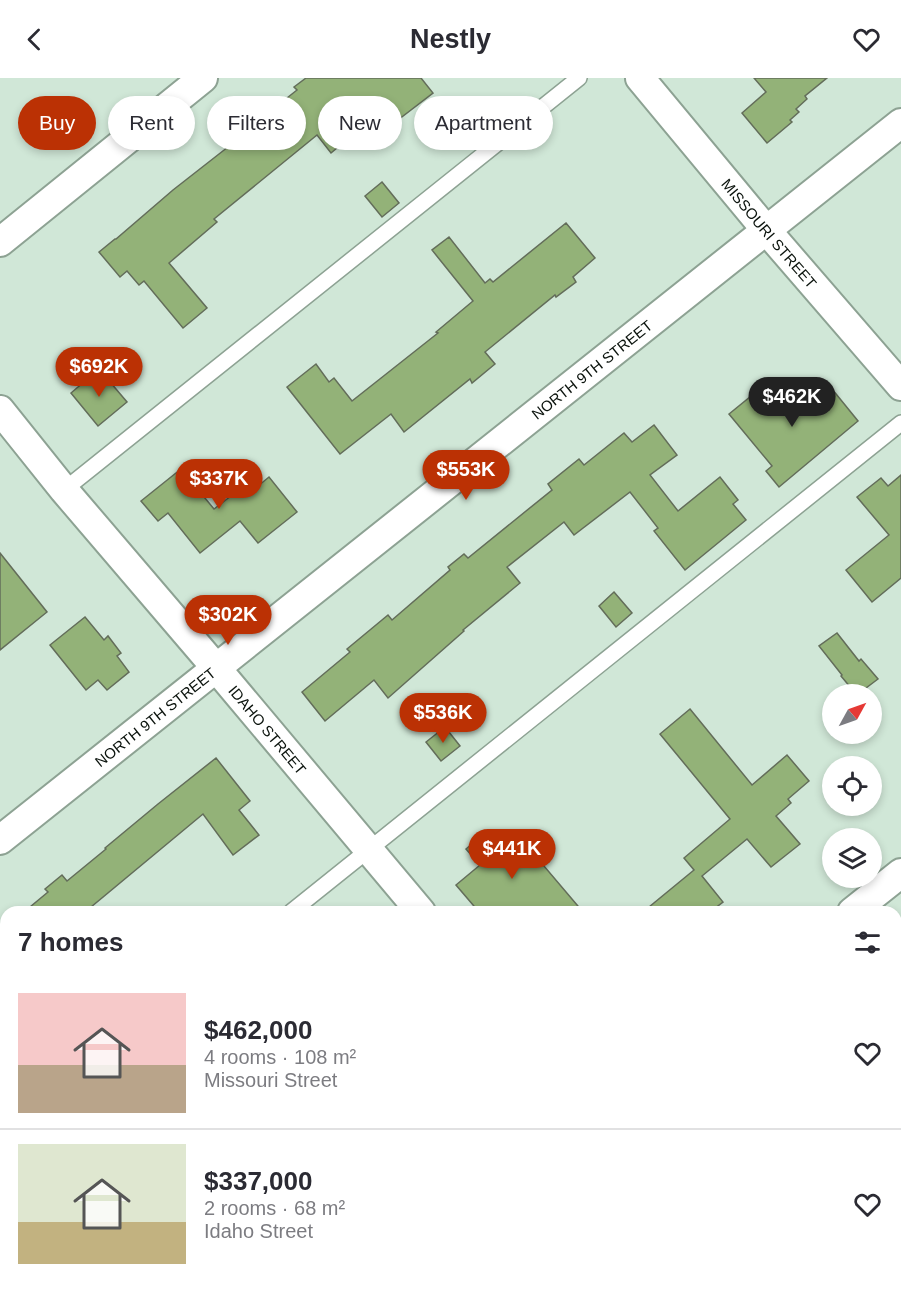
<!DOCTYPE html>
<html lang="en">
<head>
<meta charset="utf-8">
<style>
	body { margin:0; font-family:Helvetica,sans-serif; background:#f7f7f7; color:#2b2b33; height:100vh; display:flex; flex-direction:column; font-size:22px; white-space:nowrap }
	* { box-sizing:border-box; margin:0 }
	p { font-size:20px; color:#7c7c81 }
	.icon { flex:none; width:33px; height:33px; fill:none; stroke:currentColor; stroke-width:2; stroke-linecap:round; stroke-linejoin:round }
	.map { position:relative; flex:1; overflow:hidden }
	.side { position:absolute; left:0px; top:828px; width:902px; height:386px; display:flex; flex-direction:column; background:#fff; border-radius:18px 18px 0 0; box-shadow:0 3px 9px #0003 }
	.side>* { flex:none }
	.hud { position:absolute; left:18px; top:18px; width:600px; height:54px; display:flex; gap:12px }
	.needle { width:39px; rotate:50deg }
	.fabs { position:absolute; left:822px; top:606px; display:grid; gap:12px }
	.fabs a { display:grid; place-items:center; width:60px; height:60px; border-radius:50%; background:#fff; box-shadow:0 3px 9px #0003; font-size:30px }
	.price { position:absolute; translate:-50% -51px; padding:0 14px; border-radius:21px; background:#bb3104; color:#fff; font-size:20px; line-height:39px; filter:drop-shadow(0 2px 3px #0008) }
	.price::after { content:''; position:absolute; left:50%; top:36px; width:18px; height:14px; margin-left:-9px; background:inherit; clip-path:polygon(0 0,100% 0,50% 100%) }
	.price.current { background:#222; color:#fff }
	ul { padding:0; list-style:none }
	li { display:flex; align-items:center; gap:18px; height:150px; padding:0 18px }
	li+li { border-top:2px solid #e1e1e2 }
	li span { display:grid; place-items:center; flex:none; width:168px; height:120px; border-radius:0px; color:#555 }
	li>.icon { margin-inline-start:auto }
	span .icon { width:72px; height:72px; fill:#fffc; stroke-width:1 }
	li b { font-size:26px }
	h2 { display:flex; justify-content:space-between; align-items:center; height:72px; padding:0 18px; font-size:26px }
	.tag { padding:0 21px; border-radius:27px; background:#fff; box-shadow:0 3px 9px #0003; font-size:21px; line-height:54px }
	.tag.current { background:#bb3104; color:#fff }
	header { display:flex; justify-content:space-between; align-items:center; height:78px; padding:0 18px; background:#fff; font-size:27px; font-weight:800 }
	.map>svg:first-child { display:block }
	.building { fill:#93b278; stroke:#636d5a; stroke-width:1.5 }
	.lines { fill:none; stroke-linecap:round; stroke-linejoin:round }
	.lane-casing { stroke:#8da293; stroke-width:18 }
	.street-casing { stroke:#8da293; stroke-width:32 }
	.lane { stroke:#fff; stroke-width:15 }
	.street { stroke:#fff; stroke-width:28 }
	.labels { text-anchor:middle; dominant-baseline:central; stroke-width:5; stroke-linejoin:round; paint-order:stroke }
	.street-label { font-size:15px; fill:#0a120c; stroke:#d0e7d7 }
</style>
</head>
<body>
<header><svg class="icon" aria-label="back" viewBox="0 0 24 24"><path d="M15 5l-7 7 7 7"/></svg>Nestly<svg class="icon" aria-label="heart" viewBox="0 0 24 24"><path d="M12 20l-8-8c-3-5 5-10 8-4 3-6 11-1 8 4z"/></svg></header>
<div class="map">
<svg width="901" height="1213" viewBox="0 0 901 1213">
	<rect width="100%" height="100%" fill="#d0e7d7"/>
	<g class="building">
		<polygon points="306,0 421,0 433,15 394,45 384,31 331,75 317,57 214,141 217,144 169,185 207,230 183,250 144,203 139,207 127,193 120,199 99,174 115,161 116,161 173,112 242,58 238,54 255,40 258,43 297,12 294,9"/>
		<polygon points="754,0 827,0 805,18 807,21 796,31 799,34 790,42 792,44 767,65 742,35 766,14"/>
		<polygon points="382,104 399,125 382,139 365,118"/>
		<polygon points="566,145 595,180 573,199 576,204 556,219 555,217 485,274 495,286 472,305 470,301 404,354 391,336 340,376 287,309 316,286 329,304 334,300 352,323 438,255 436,254 473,223 432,172 449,159 485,205 490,201 493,204"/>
		<polygon points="99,291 127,324 98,348 71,315"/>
		<polygon points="767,305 792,336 828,306 858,343 779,409 766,393 772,388 729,336"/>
		<polygon points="654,347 677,377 650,397 678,433 720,399 738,422 733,426 746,442 685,492 654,453 658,450 630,414 574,457 564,444 507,489 520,505 463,552 464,553 388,620 374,602 325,643 302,614 350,574 347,571 388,537 392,542 450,492 448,489 464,476 468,480 552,412 548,406 579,381 584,387 624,355 632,364"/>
		<polygon points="181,391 214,431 240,411 246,418 269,399 297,434 258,465 240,443 200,475 168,435 158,443 141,423"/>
		<polygon points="901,397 901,500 872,524 846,492 889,457 857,419 881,400 888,408"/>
		<polygon points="0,475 47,534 0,572"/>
		<polygon points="614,514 632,535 616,549 599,528"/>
		<polygon points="85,539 104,562 108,558 121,575 117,578 129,594 107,612 98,602 86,612 50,567"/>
		<polygon points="837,555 859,583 861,581 878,601 858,616 856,616 841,598 842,597 819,568"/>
		<polygon points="690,631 752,707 787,677 809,703 788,721 791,725 776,738 800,766 771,789 747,761 702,798 723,824 710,834 643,834 694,792 684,780 730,741 660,656"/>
		<polygon points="445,649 460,668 441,683 426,664"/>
		<polygon points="216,680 250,723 239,732 259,757 233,777 203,736 85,834 24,834 48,814 45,811 62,797 67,803 106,771 105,770 158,726"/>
		<polygon points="488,752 502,768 516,755 583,834 479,834 456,807 480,787 466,771"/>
	</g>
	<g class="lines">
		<defs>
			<g id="lane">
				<polyline points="64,412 579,0"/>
				<polyline points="291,834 901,345"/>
				<polyline points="0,1066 6,1061"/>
			</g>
			<g id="street">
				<path id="s1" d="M640 0 767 153 901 308"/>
				<polyline points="0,164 203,0"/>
				<path id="s2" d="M0 332 64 412 217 591 421 834"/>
				<path id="s3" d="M0 762 901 45"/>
				<polyline points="852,834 901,795"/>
				<polyline points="0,997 6,1004"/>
				<polyline points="896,1188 901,1194"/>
				<polyline points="175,1208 179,1213"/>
				<polyline points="391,1213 398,1208"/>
			</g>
		</defs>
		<use href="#lane" class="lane-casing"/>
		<use href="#street" class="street-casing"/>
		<use href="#lane" class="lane"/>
		<use href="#street" class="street"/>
	</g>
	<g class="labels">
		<g class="street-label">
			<text stroke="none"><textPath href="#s1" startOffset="202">MISSOURI STREET</textPath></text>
			<text stroke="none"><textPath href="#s3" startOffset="756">NORTH 9TH STREET</textPath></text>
			<text stroke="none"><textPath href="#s3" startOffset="198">NORTH 9TH STREET</textPath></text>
			<text stroke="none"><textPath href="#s2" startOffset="417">IDAHO STREET</textPath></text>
		</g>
	</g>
</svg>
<div class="fabs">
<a><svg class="needle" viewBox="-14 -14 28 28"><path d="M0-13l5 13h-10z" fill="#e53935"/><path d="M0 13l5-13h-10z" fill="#7c7c81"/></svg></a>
<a><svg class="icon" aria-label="locate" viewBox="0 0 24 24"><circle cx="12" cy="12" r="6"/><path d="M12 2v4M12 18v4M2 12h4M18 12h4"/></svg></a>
<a><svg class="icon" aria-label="layers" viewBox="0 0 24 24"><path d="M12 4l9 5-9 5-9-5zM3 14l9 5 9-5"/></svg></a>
</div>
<b class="price" style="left:99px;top:320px">$692K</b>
<b class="price current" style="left:792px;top:350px">$462K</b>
<b class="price" style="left:466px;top:423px">$553K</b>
<b class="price" style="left:219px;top:432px">$337K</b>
<b class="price" style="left:228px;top:568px">$302K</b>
<b class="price" style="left:443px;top:666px">$536K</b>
<b class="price" style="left:512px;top:802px">$441K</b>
<div class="hud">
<a class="tag current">Buy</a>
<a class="tag">Rent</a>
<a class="tag">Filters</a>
<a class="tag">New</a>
<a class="tag">Apartment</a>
</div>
<section class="side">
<h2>7 homes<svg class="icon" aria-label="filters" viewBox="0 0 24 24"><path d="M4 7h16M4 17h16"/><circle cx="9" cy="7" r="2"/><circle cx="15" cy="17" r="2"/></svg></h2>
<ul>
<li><span style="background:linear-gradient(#f6c9c9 60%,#b9a48a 0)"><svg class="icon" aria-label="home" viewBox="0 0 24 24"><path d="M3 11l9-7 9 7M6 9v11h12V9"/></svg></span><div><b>$462,000</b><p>4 rooms · 108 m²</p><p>Missouri Street</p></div><svg class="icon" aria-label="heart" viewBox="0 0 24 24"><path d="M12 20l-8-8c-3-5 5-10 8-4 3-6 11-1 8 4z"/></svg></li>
<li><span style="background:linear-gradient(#dfe7d0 65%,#c2b280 0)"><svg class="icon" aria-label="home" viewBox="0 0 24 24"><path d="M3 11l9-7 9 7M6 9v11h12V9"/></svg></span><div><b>$337,000</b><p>2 rooms · 68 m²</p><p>Idaho Street</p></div><svg class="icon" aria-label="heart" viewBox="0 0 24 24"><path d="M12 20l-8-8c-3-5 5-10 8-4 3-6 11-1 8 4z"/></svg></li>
</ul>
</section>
</div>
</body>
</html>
